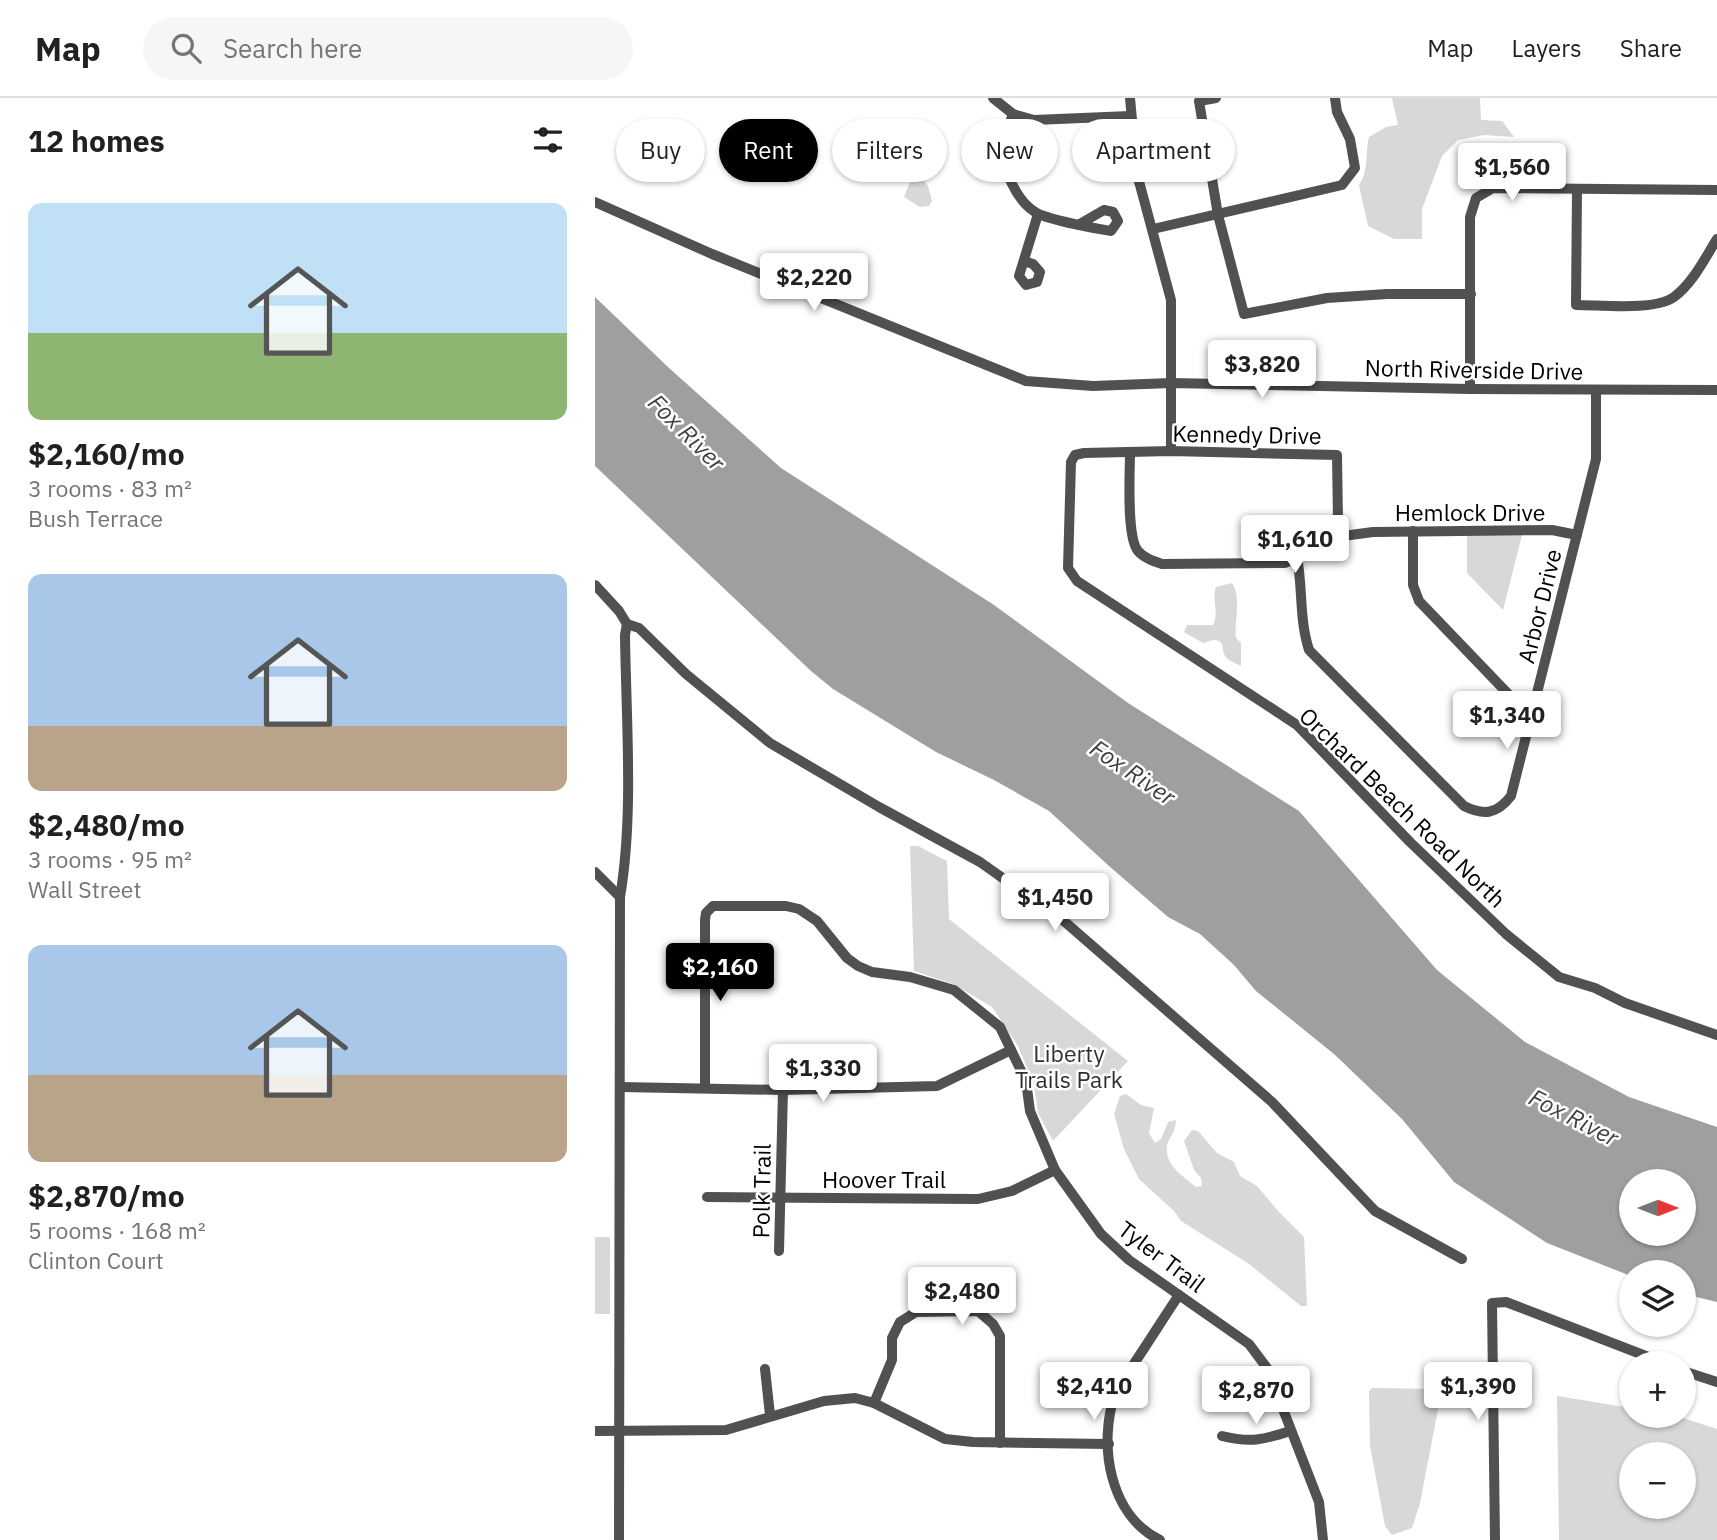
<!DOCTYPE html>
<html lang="en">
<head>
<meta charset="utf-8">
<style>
	body { margin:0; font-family:"IBM Plex Sans",sans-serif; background:#f6f6f6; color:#202124; height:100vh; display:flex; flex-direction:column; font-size:26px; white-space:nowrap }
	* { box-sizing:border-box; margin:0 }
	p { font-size:23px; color:#757577 }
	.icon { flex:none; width:38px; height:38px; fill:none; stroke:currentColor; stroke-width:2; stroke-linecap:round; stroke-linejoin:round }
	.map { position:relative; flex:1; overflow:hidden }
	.side { display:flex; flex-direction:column; background:#fff; width:595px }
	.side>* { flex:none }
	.hud { position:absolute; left:21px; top:21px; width:665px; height:63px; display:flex; gap:14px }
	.needle { width:46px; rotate:90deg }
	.tools { position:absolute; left:1024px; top:1071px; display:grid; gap:14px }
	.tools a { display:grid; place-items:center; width:77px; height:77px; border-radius:50%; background:#fff; box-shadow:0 2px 5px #0004; font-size:35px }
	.price { position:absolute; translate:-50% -60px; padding:0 16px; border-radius:7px; background:#fff; color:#222; font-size:23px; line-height:46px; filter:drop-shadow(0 2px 4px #0008) }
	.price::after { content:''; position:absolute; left:50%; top:42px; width:21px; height:16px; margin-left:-10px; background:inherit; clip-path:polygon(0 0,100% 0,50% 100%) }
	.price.on { background:#000; color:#fff }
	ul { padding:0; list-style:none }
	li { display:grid; align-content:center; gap:14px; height:371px; padding:0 28px }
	li span { display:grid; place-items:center; height:217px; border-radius:14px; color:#555 }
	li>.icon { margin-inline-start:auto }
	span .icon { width:126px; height:126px; fill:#fffc; stroke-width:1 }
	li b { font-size:30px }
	h2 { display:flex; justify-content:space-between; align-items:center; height:84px; padding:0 28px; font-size:30px }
	.pill { padding:0 24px; border-radius:32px; background:#fff; box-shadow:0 2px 5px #0004; font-size:24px; line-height:63px }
	.pill.on { background:#000; color:#fff }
	header { display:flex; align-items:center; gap:42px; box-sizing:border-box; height:98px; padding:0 35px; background:#fff; border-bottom:2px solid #e0e0e0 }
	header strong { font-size:33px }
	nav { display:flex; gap:38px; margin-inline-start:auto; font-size:24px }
	.search { width:490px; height:63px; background:#f6f6f6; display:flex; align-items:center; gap:18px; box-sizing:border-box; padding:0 24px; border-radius:38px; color:#757577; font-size:26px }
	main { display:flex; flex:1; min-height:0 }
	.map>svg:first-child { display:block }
	.green { fill:#d8d8d8; fill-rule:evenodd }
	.water { fill:#9f9f9f; fill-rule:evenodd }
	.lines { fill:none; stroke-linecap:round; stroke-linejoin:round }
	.minor { stroke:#515151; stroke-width:10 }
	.labels { text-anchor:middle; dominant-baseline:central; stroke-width:5; stroke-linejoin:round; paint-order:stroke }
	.street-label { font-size:23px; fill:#000; stroke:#fff }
	.park-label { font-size:23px; fill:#2f2f2f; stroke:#fff }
	.water-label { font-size:24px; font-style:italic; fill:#404040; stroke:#fff }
</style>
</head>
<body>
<header>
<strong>Map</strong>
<div class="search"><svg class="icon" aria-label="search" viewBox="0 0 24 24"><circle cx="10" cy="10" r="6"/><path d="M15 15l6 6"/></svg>Search here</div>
<nav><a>Map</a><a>Layers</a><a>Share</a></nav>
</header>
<main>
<section class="side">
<h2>12 homes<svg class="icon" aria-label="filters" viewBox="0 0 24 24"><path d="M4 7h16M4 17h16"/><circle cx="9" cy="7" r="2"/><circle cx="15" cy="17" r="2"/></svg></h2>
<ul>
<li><span style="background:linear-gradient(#bfe0f5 60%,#8fb573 0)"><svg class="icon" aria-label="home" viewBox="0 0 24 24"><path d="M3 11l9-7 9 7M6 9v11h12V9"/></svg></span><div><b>$2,160/mo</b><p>3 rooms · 83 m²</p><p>Bush Terrace</p></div></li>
<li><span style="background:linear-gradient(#a9c7e8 70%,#b9a48a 0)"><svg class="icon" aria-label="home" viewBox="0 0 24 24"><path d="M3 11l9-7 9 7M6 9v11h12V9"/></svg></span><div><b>$2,480/mo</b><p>3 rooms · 95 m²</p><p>Wall Street</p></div></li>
<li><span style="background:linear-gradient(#a9c7e8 60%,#b9a48a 0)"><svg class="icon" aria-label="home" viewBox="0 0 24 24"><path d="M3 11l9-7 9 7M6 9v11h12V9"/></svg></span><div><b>$2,870/mo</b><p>5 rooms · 168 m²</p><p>Clinton Court</p></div></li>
</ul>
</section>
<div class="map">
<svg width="1122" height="1442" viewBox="0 0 1122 1442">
	<rect width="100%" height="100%" fill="#fff"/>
	<g class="green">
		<path d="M797 0H885L886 22 907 23 919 39 889 37 863 42 847 58 827 111V141H799L773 128 764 87C774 73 770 55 774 39L791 29 803 27Z"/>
		<polygon points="320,72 333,88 337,103 334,108 325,109 309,99"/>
		<polygon points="872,437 927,437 908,512 872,475"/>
		<path d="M637 485C647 501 639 522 641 540L646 545V568C632 561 629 562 627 546 620 539 617 543 608 545L589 534 592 527H618C625 514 616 502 621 489Z"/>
		<polygon points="315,748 323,748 352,763 354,821 533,963 458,1043 443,1015 439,987 423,948 397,909 358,886 319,873"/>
		<path d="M531 996 546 1007 559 1010 554 1035 560 1045 566 1041 573 1024 581 1022C580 1037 574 1038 572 1048 569 1067 589 1079 601 1089L607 1088 606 1080 599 1072 589 1043 597 1032 603 1033 622 1055 639 1064 645 1078 662 1088 683 1113 709 1139 712 1208H706L654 1166 586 1123 580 1114 544 1081 529 1051 519 1016 525 998Z"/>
		<rect x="0" y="1139" width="15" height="77"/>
		<polygon points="777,1290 841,1291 846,1296 825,1405 817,1430 797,1437 790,1428 775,1348 774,1293"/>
		<path d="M962 1298 1036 1310V1318H1082L1122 1331V1442H964ZM1036 1356H1088V1409H1036Z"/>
	</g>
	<path class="water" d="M0 199 74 270 186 370 399 507 533 605 704 713 842 872 930 944 1034 999 1122 1029V1204L1089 1196 1088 1174H1036V1178L952 1145 859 1084 807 1021 739 956 661 893 639 867 605 836 573 819 514 768 454 713 399 682 341 654 238 591 216 573 0 368ZM1036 1083H1088V1136H1036Z"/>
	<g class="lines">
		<g class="minor">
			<polyline points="398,0 418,16 439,22 535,18"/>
			<polyline points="535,0 542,76 576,202 576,353"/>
			<polyline points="621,0 604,3 623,117 649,216 732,200 792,196 876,196"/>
			<path d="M418 16C415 25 411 34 409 42 404 67 422 107 446 117 468 125 493 129 516 133L523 123 518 114 509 112 483 127"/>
			<path d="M982 91 981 207C1007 207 1059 213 1079 199 1098 185 1110 160 1122 141"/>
			<polyline points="0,104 117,156 431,283 498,288 576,285 875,291 1122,292"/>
			<polyline points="558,131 747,87 760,70 755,41 742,14 740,0"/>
			<polyline points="429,163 438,166 445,174 442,184 431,187 424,178 443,116"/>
			<polyline points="875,291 875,119 881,100 898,90 1122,92"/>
			<path d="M535 354C535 374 531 439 543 453 549 460 558 463 567 466L690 465 748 438 778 434 957 432 982 437"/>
			<polyline points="818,433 818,487 824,503 919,602 938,612"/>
			<polyline points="748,438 743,423 742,357 576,353 489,355 480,357 476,364 473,470 482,483 702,627 815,744 911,836 964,879 1000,890 1030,905 1122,937"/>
			<path d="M702 459C708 491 704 521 714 552L869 708C889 718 902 716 916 698L1001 361V292"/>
			<polyline points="0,487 24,513 32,526"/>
			<polyline points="32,526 44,530 91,576 175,645 284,709 385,764 470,824 677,1004 780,1113 867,1161"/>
			<polyline points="0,774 25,799 24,1442"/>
			<path d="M25 799C39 718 31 620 30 537L32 526"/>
			<polyline points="25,989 188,992 342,988 416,952"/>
			<polyline points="110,989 110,822 111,815 118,808 191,808 204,811 222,823 252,860 263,868 277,874 315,879 359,892 405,929 431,983 435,1013 460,1072 506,1136 534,1162 654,1246 672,1270 724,1404 728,1442"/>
			<polyline points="112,1099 383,1101 417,1093 460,1072"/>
			<polyline points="184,1153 188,992"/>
			<polyline points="170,1271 175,1317"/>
			<polyline points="1088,1273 1122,1284"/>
			<polyline points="279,1305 297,1262 297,1240 305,1224 321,1214 383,1213 398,1226 405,1238 405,1345"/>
			<polyline points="0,1333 131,1332 229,1303 260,1300 279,1305 350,1341 378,1344 514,1346"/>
			<path d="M627 1338C655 1345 668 1342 695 1333"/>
			<path d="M565 1442C514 1417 503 1346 520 1296 524 1285 534 1274 540 1264 555 1242 569 1219 584 1197"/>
			<polyline points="900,1442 897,1205 911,1204 1069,1265"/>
		</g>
	</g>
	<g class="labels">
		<g class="street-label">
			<text transform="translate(879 271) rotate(1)">North Riverside Drive</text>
			<text transform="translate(652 336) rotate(1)">Kennedy Drive</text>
			<text x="875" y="414">Hemlock Drive</text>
			<text transform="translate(944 508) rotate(-76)">Arbor Drive</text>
			<text transform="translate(808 709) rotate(44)">Orchard Beach Road North</text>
			<text x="289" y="1081">Hoover Trail</text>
			<text transform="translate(166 1093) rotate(-89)">Polk Trail</text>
			<text transform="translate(567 1158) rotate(37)">Tyler Trail</text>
		</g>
		<g class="park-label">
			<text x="474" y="955">Liberty<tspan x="474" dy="26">Trails Park</tspan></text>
		</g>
		<g class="water-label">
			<text transform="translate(92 334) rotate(45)">Fox River</text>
			<text transform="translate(538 674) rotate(34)">Fox River</text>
			<text transform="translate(979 1019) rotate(27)">Fox River</text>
		</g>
	</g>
</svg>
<div class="tools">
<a><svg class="needle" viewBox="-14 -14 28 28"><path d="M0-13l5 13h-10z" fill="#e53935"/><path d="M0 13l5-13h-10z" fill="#757577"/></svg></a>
<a><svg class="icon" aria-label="layers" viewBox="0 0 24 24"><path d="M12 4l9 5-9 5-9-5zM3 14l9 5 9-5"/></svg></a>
<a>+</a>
<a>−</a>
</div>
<b class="price" style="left:917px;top:105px">$1,560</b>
<b class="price" style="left:219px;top:215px">$2,220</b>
<b class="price" style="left:667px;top:302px">$3,820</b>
<b class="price" style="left:700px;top:477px">$1,610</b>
<b class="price" style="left:912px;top:653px">$1,340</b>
<b class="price" style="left:460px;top:835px">$1,450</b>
<b class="price on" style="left:125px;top:905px">$2,160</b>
<b class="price" style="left:228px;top:1006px">$1,330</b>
<b class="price" style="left:367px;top:1229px">$2,480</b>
<b class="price" style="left:499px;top:1324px">$2,410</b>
<b class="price" style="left:883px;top:1324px">$1,390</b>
<b class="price" style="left:661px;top:1328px">$2,870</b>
<div class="hud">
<a class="pill">Buy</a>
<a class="pill on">Rent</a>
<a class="pill">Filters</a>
<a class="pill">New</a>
<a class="pill">Apartment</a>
</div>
</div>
</main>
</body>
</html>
